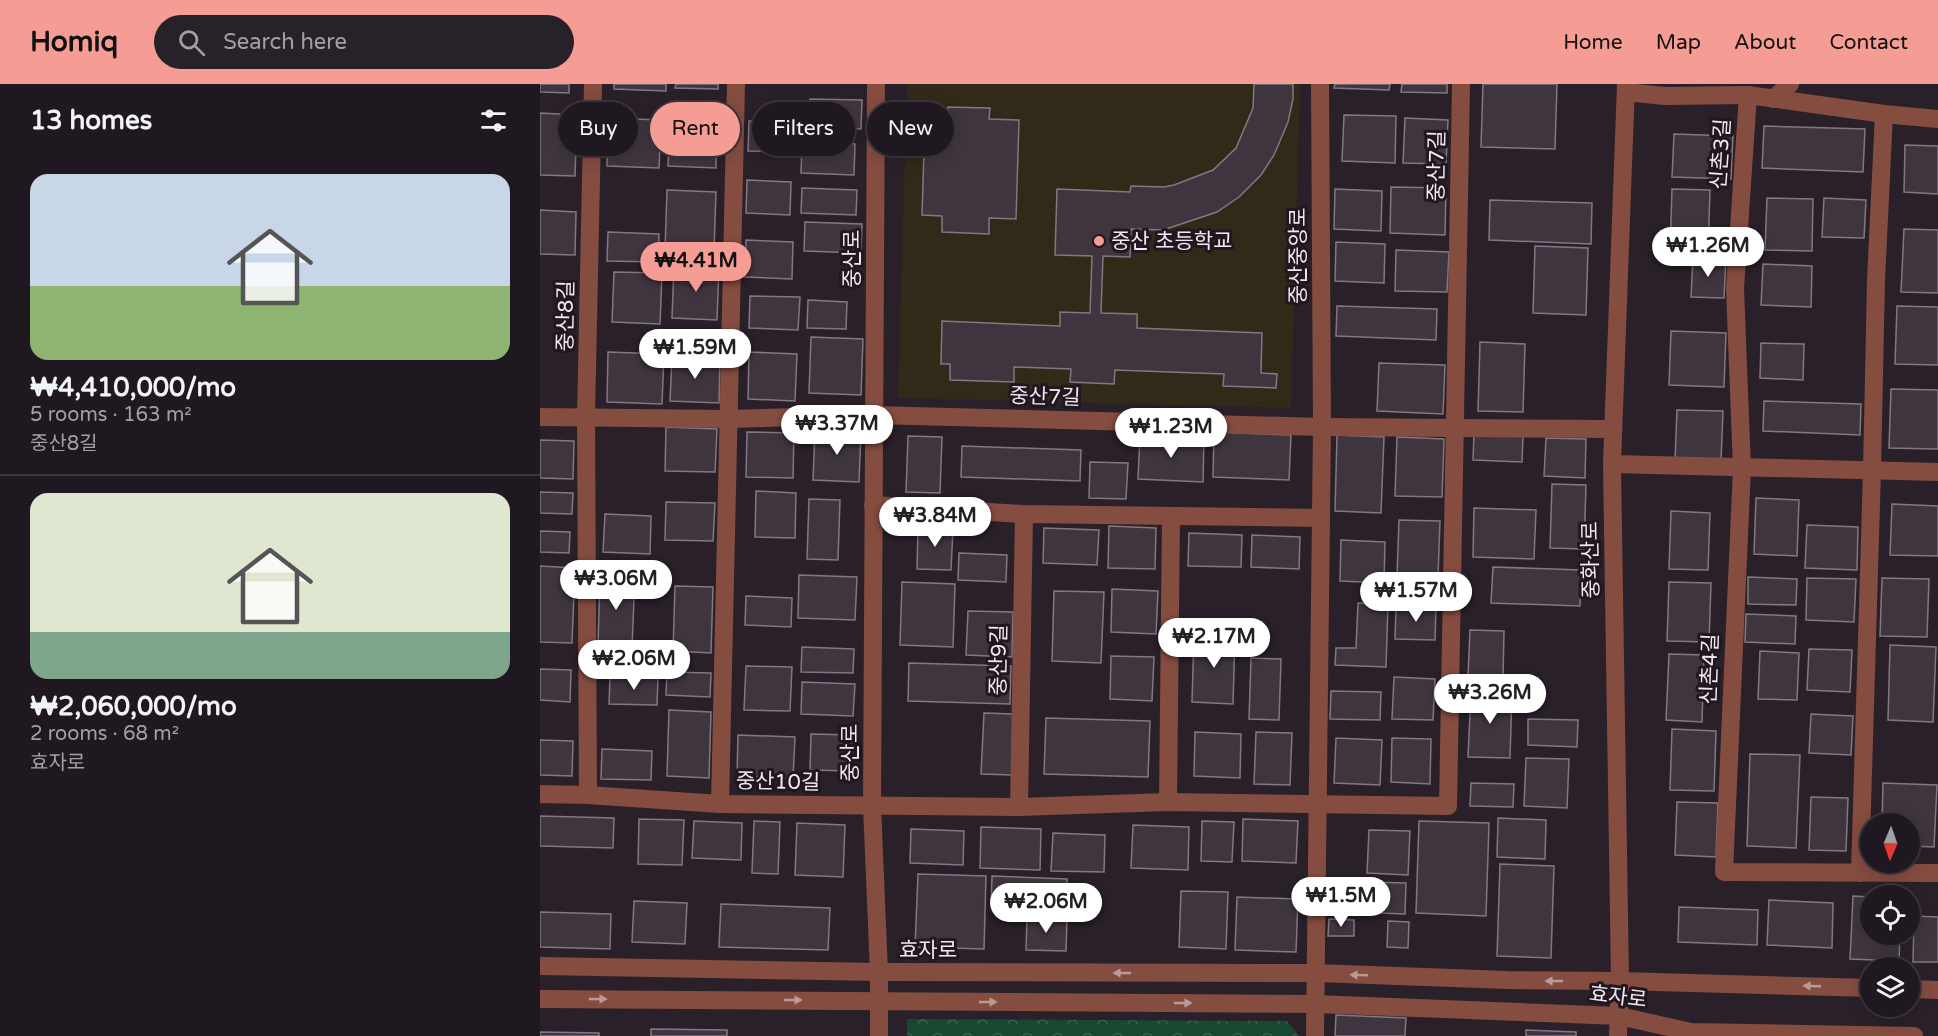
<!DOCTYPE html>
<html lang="en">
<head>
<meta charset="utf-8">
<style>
	body { margin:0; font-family:"Varela Round","Noto Sans KR",sans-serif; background:#272129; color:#f1f3f6; height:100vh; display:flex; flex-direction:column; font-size:22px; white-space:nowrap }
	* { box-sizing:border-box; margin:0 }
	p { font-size:20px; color:#a1a0a5 }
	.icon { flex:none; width:33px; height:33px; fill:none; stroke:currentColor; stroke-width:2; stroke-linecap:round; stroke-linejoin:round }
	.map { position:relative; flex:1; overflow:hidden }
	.panel { display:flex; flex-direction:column; background:#1f1820; width:540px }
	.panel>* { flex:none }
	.banner { position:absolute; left:18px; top:18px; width:570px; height:54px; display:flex; gap:12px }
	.needle { width:39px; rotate:182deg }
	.controls { position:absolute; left:1320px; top:729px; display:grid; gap:12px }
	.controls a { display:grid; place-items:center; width:60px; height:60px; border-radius:50%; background:#1f1820; box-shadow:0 3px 15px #0003,0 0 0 2px #3c373e; font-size:30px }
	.price { position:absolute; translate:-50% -51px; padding:0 14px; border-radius:21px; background:#fff; color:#222; font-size:20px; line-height:39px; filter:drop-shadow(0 2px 3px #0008) }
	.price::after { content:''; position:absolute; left:50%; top:36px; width:18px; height:14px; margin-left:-9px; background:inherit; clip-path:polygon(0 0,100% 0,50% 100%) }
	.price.selected { background:#f59c94; color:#111 }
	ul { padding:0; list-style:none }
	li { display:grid; align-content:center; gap:12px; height:318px; padding:0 30px }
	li+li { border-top:2px solid #3c373e }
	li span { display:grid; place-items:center; height:186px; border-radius:18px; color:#555 }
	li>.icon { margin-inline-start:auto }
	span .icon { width:108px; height:108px; fill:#fffc; stroke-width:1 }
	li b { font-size:26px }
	h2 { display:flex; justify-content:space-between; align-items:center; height:72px; padding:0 30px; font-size:26px }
	.tag { padding:0 21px; border-radius:27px; background:#1f1820; box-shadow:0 3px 15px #0003,0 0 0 2px #3c373e; font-size:21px; line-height:54px }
	.tag.selected { background:#f59c94; color:#111 }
	header { display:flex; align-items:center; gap:36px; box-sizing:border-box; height:84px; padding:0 30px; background:#f59c94; color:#111 }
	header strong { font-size:28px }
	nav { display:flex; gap:33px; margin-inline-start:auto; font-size:21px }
	.search { width:420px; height:54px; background:#272129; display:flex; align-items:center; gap:15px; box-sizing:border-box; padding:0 21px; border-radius:33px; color:#a1a0a5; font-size:22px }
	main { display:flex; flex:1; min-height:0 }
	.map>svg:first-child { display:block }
	.education { fill:#322a19 }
	.forest { fill:url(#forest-crowns) }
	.building { fill:#3f353f; stroke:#837783; stroke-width:1.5 }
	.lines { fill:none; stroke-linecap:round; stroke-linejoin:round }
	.minor { stroke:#854c40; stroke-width:18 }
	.oneway { fill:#ba9a98 }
	.poi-dot { fill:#f59c94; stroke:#201720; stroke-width:2 }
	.labels { text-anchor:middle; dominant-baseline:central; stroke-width:6; stroke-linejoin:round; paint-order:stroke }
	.street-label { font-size:21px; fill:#efe8ef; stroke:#201720 }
	.poi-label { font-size:21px; fill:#efe8ef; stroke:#201720; text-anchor:start }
</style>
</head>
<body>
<header>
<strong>Homiq</strong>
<div class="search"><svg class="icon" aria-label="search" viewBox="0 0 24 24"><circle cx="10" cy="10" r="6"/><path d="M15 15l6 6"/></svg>Search here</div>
<nav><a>Home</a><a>Map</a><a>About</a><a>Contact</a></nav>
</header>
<main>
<section class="panel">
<h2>13 homes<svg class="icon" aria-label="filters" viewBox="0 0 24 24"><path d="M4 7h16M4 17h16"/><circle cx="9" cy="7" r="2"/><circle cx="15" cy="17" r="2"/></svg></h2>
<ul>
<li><span style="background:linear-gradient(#c9d6e8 60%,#8fb573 0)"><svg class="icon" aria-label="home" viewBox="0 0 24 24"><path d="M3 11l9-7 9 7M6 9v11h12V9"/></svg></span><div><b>₩4,410,000/mo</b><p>5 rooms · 163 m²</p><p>중산8길</p></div></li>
<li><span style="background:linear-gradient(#dfe7d0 75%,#7fa58c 0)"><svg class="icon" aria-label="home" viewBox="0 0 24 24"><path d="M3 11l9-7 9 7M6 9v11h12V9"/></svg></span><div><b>₩2,060,000/mo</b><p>2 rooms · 68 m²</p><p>효자로</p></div></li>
</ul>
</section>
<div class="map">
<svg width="1398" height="952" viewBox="0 0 1398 952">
	<defs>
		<pattern id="forest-crowns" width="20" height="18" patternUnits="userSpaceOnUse" patternTransform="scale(1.5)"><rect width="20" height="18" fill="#174930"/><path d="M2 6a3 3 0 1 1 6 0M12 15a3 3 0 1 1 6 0" fill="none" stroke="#39634e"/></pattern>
	</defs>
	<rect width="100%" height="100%" fill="#29202a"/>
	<polygon class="education" points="367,0 760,0 751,324 358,314"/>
	<polygon class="forest" points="367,935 747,937 759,952 367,952"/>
	<g class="building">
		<polygon points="0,0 29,0 29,9 0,8"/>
		<polygon points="74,0 126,0 126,7 74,5"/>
		<polygon points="136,0 178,0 178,5 135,4"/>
		<polygon points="714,0 753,0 753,15 748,38 734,71 721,91 699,113 677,128 623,146 591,145 590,173 563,172 561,229 597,230 597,244 722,249 721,289 737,290 736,304 683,302 684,290 575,286 574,300 530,298 531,285 474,283 474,298 410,296 410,280 401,280 402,237 520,242 520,228 550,229 552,172 515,171 517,105 590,108 591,102 624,103 634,101 673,86 696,64 699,57 713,24"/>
		<polygon points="795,0 850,0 849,6 794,4"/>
		<polygon points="862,0 907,0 907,9 861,8"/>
		<polygon points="943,0 1017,0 1015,65 941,63"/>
		<polygon points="270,15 322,16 321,45 269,43"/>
		<polygon points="408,23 450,24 449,35 479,36 476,135 449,134 449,150 402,148 402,132 382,131 385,33 408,34"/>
		<polygon points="0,29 37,31 35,92 0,91"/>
		<polygon points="804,31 856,32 855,79 802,77"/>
		<polygon points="130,32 177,33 176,84 128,82"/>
		<polygon points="68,34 121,36 119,84 67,82"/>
		<polygon points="865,34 908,36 906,80 863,79"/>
		<polygon points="209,37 254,39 253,68 208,67"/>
		<polygon points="1224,42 1325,45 1323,88 1222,84"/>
		<polygon points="1134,50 1193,52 1191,95 1132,93"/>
		<polygon points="262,58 315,60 314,91 261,89"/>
		<polygon points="1365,61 1398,62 1398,110 1364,108"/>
		<polygon points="207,96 251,98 250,131 206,129"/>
		<polygon points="851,103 906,104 905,151 850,149"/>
		<polygon points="262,104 317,106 316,131 261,129"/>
		<polygon points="795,105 842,107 841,147 794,145"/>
		<polygon points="1132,105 1170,106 1168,167 1130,166"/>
		<polygon points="127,106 176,108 174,167 125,165"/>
		<polygon points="1227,114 1273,115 1272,167 1225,166"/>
		<polygon points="1284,114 1326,116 1324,154 1282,153"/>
		<polygon points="950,116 1052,119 1051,160 949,156"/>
		<polygon points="0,126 36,128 35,171 0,170"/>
		<polygon points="265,138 322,140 321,169 264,167"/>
		<polygon points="1364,145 1398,146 1398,209 1361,208"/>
		<polygon points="68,148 119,150 118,178 67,177"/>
		<polygon points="206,156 253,158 252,195 205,193"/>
		<polygon points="796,158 845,160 844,199 795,197"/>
		<polygon points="995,162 1048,164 1046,231 993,229"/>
		<polygon points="856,166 909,168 907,208 855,207"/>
		<polygon points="1153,173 1186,174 1184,214 1151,213"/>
		<polygon points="1223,180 1272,182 1271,223 1221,221"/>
		<polygon points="134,182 179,183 177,236 132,234"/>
		<polygon points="74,188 122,189 120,240 72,238"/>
		<polygon points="210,212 260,213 258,246 209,244"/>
		<polygon points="268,216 307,218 306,245 267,244"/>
		<polygon points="797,222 897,225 896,256 796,252"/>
		<polygon points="1357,222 1398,223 1398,281 1355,280"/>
		<polygon points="1131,247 1186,249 1184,303 1129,301"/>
		<polygon points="271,253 323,255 321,311 269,309"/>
		<polygon points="940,258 985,260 983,328 938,327"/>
		<polygon points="1221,259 1264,260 1263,296 1220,294"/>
		<polygon points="68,268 124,270 122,320 67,318"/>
		<polygon points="209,268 257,270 255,317 208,315"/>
		<polygon points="132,273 180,275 179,319 130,317"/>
		<polygon points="839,279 905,281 903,330 837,327"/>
		<polygon points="1351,305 1398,306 1398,365 1349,364"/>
		<polygon points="1224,317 1321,320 1320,351 1223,347"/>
		<polygon points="1137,326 1183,327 1181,377 1135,376"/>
		<polygon points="126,343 177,345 175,388 125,387"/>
		<polygon points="275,346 321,347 319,398 273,396"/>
		<polygon points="207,348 254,349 253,394 206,393"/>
		<polygon points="674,348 751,351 749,396 673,393"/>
		<polygon points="934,349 983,351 982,378 933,376"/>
		<polygon points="600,351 664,354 663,398 598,395"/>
		<polygon points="797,351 844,353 841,429 795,427"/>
		<polygon points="368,352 402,353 400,409 366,408"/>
		<polygon points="857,353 904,355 902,413 855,412"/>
		<polygon points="1006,354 1046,355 1045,394 1004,392"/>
		<polygon points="0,356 34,357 33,395 0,394"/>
		<polygon points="422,362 541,366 540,397 421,393"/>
		<polygon points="550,378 588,379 586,415 549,414"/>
		<polygon points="1012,400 1046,401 1044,465 1010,464"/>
		<polygon points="216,407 256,409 255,454 215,453"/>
		<polygon points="0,408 33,409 32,430 0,429"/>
		<polygon points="1216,414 1259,416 1257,472 1214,470"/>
		<polygon points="269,415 300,416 298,476 267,475"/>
		<polygon points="126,418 175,419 173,457 125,456"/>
		<polygon points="1352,420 1398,422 1398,472 1350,471"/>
		<polygon points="934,424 996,426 994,475 933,473"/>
		<polygon points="1131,427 1170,429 1168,486 1129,485"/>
		<polygon points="65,430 111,432 110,470 63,468"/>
		<polygon points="859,436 900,437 898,493 857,492"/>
		<polygon points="1267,441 1318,443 1317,486 1265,484"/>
		<polygon points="569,442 616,444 615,485 568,484"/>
		<polygon points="378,443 413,444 411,486 377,485"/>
		<polygon points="504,444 559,446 557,481 503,479"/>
		<polygon points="0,447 30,448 29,469 0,468"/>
		<polygon points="649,449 702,451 701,483 648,482"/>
		<polygon points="712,451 760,453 759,485 711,483"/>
		<polygon points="801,456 845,458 844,499 800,497"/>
		<polygon points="419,469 467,471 466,498 418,496"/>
		<polygon points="0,482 35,484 32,559 0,558"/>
		<polygon points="953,483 1041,486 1040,522 951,519"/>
		<polygon points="60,490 95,491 92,564 58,562"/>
		<polygon points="259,491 317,493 315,536 258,534"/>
		<polygon points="1208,493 1257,495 1256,521 1208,520"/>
		<polygon points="1267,494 1316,495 1314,538 1266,536"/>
		<polygon points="1342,494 1389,495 1387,553 1340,552"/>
		<polygon points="362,498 415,500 413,563 360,561"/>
		<polygon points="1129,498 1171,499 1169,558 1127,557"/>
		<polygon points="135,502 173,503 171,569 133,567"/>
		<polygon points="572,505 618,507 616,550 571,548"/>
		<polygon points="514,507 564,508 561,579 512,577"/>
		<polygon points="206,512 252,514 251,543 205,541"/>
		<polygon points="818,519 848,521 846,583 795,581 796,564 816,564"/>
		<polygon points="856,522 896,523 895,556 855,555"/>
		<polygon points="428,527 473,528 472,573 426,571"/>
		<polygon points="1206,530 1256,532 1255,560 1205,558"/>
		<polygon points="930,546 964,547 963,594 928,592"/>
		<polygon points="654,550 695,551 693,620 652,618"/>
		<polygon points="1350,561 1396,563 1393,638 1348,636"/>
		<polygon points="262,563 314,565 313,589 261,588"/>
		<polygon points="1269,565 1312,566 1310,608 1267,606"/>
		<polygon points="1220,567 1259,569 1257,616 1218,615"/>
		<polygon points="1129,570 1164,571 1162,638 1126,636"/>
		<polygon points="571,572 614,573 612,617 570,615"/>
		<polygon points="711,574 741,575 739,636 709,635"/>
		<polygon points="369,579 471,582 470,620 368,617"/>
		<polygon points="206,582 252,583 250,627 204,626"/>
		<polygon points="0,585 31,586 30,618 0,616"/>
		<polygon points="127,588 171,589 170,613 126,611"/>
		<polygon points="70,593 118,594 117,621 69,620"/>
		<polygon points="854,593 895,595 893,636 852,635"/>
		<polygon points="262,598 315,600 313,632 261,630"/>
		<polygon points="791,607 841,608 840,636 790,635"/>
		<polygon points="931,608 972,609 970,674 928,673"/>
		<polygon points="129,626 171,628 169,694 127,692"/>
		<polygon points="444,629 474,630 472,691 441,690"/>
		<polygon points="1271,630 1313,632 1311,671 1269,669"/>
		<polygon points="506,634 610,637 608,693 504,690"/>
		<polygon points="988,635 1038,636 1037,663 988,661"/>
		<polygon points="1132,645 1176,647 1174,707 1130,706"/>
		<polygon points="655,648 701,650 700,694 654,692"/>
		<polygon points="716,648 752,649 750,701 714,700"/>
		<polygon points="271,650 313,651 312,687 270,686"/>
		<polygon points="198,651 255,653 253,694 197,692"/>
		<polygon points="796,654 842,656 840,701 794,699"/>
		<polygon points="852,654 891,655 890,700 851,698"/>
		<polygon points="0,656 33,657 32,692 0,691"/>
		<polygon points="62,665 112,667 111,696 61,695"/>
		<polygon points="1210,670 1260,671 1256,764 1207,762"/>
		<polygon points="986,674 1029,675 1027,724 984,722"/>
		<polygon points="931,699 974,700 973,723 930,722"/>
		<polygon points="1343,699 1397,701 1394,763 1370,762 1370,740 1342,740"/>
		<polygon points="1271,713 1308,714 1306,767 1269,766"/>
		<polygon points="1137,718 1178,719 1176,773 1135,771"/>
		<polygon points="0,732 74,734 73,764 0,762"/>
		<polygon points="958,734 1006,736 1005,775 957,773"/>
		<polygon points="99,735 144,736 142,781 98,780"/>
		<polygon points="703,735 758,737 756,779 702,777"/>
		<polygon points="154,737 202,739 201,776 152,774"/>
		<polygon points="214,737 240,738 238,790 212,789"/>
		<polygon points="662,737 694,738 692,778 661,777"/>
		<polygon points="879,737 949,739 946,832 876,829"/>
		<polygon points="257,739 305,741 303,793 255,791"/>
		<polygon points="593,741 649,743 648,786 591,784"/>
		<polygon points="441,743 501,745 500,786 440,784"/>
		<polygon points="371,745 424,747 423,781 370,779"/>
		<polygon points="829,746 870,747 868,791 827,789"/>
		<polygon points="513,749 565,751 564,788 511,787"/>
		<polygon points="960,780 1014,782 1011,874 957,872"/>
		<polygon points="378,790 446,792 444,865 375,863"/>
		<polygon points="452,792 527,795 526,826 451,823"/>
		<polygon points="791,797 866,799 865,830 790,827"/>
		<polygon points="641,807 688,808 686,865 639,863"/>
		<polygon points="1313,812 1330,813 1330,850 1360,850 1359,877 1310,875"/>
		<polygon points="697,813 758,815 756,868 695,866"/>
		<polygon points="1229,816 1293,819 1292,864 1227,861"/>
		<polygon points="94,817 147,819 145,860 92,858"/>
		<polygon points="181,820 290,824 288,866 179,863"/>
		<polygon points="1139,823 1218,826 1217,861 1138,858"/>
		<polygon points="0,828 71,830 70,865 0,863"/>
		<polygon points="1374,832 1398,833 1398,878 1373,878"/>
		<polygon points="487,834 527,835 526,867 486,866"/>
		<polygon points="789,835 814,836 814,852 788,852"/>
		<polygon points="848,837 869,838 868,864 847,863"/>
		<polygon points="796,931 866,934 865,952 795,952"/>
		<polygon points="111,945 187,946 187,952 111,952"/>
		<polygon points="986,946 1036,948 1036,952 986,952"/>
		<polygon points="0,948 59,949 59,952 0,952"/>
	</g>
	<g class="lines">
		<g class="minor">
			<polyline points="336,0 332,722 339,888 339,952"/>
			<polyline points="1086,8 1125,12 1208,11 1344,30 1398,35"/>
			<polyline points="1208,11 1195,204 1202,384 1184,788 1398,789"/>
			<polyline points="1233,15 1250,0"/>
			<polyline points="0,333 190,335 334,331 782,343 1073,345"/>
			<polyline points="1072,380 1398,388"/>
			<polyline points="333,421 484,430 781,434"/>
			<polyline points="0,710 48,711 180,720 479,723 628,718 908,722 921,0"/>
			<polyline points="48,711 46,333 53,0"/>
			<polyline points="628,718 631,432"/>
			<polyline points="180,720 196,0"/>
			<polyline points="479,723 484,430"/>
			<polyline points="1320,789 1332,387 1336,196 1344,30"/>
			<polyline points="0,882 339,888 776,889 967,896 1080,897 1330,904"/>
			<polyline points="1370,905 1398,906"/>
			<polyline points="0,915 776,920 1079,932 1151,948 1374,952"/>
			<polyline points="775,952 782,343 780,0"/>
			<polyline points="1078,952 1080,897 1072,380 1086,0"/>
		</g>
	</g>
	<defs><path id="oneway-solid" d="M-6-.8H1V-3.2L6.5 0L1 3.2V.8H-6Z" transform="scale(1.5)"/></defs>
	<g class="oneway">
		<use href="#oneway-solid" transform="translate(582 889) rotate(-180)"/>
		<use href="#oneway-solid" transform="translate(819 891) rotate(-178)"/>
		<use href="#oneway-solid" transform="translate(1014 897) rotate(-180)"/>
		<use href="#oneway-solid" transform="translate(1272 902) rotate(-178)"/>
		<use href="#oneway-solid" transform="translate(58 915)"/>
		<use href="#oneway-solid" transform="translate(253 916)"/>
		<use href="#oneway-solid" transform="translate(448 918)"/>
		<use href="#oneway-solid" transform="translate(643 919)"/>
	</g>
	<circle class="poi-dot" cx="559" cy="157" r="6"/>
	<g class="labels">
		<g class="street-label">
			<text transform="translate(1181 70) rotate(-86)">신촌3길</text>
			<text transform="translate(897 82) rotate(-89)">중산7길</text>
			<text transform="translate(758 172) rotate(-90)">중산중앙로</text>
			<text transform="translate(312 175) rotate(-90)">중산로</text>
			<text transform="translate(26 232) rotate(-89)">중산8길</text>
			<text transform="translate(505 313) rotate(2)">중산7길</text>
			<text transform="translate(1051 476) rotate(-91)">중화산로</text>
			<text transform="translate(459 576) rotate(-89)">중산9길</text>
			<text transform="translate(1170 585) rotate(-88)">신촌4길</text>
			<text transform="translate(310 669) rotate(-90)">중산로</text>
			<text transform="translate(238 698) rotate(1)">중산10길</text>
			<text x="388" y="866">효자로</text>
			<text transform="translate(1078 913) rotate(7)">효자로</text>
		</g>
		<g class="poi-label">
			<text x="571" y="157">중산 초등학교</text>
		</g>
	</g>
</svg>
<div class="controls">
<a><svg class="needle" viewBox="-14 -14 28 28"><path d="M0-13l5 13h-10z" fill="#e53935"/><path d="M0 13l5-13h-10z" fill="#a1a0a5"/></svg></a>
<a><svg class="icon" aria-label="locate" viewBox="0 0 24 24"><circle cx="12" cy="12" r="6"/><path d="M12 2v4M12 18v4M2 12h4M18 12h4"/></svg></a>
<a><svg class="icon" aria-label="layers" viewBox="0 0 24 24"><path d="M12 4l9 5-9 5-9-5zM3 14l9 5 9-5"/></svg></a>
</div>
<b class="price" style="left:1168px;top:194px">₩1.26M</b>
<b class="price selected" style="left:156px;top:209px">₩4.41M</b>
<b class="price" style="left:155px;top:296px">₩1.59M</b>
<b class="price" style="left:297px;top:372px">₩3.37M</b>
<b class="price" style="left:631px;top:375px">₩1.23M</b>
<b class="price" style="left:395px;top:464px">₩3.84M</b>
<b class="price" style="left:76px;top:527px">₩3.06M</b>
<b class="price" style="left:876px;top:539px">₩1.57M</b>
<b class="price" style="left:674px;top:585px">₩2.17M</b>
<b class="price" style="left:94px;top:607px">₩2.06M</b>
<b class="price" style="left:950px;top:641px">₩3.26M</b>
<b class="price" style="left:801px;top:844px">₩1.5M</b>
<b class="price" style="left:506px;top:850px">₩2.06M</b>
<div class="banner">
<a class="tag">Buy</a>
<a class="tag selected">Rent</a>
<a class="tag">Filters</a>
<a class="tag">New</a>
</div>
</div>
</main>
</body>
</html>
